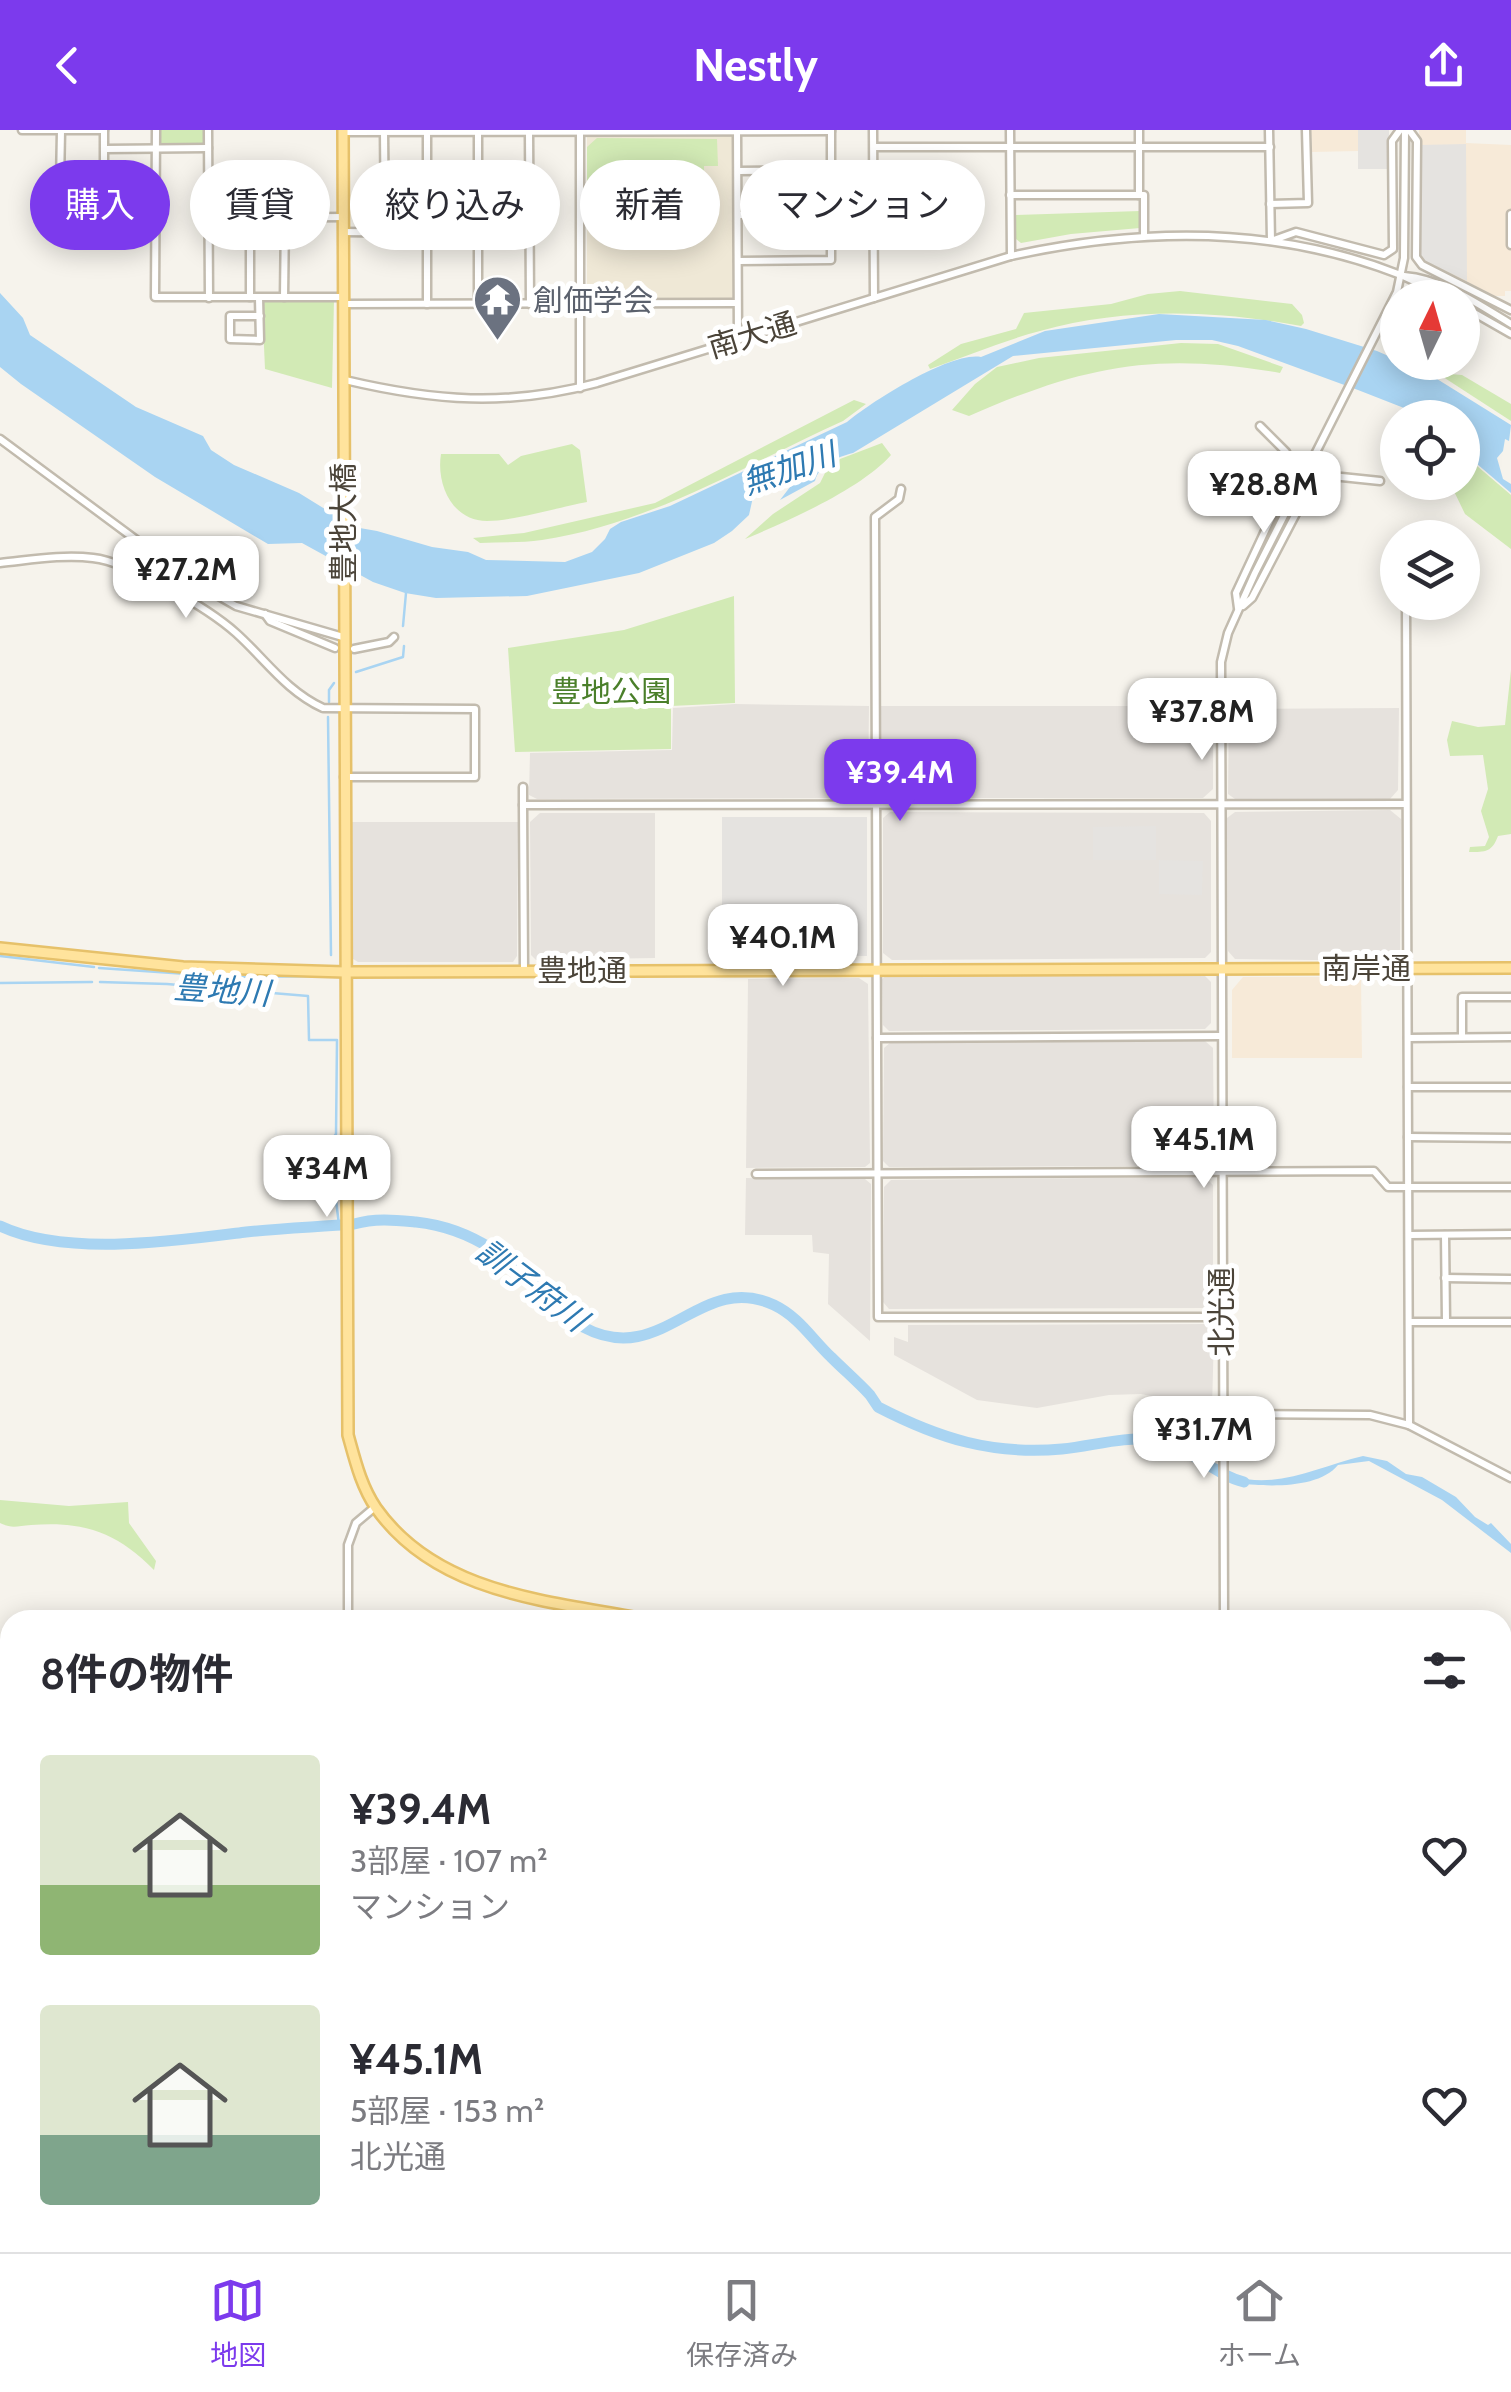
<!DOCTYPE html>
<html lang="ja">
<head>
<meta charset="utf-8">
<style>
	body { margin:0; font-family:Cabin,"Noto Sans JP",sans-serif; background:#f7f7f7; color:#2b2b33; height:100vh; display:flex; flex-direction:column; font-size:38px; white-space:nowrap }
	* { box-sizing:border-box; margin:0 }
	p { font-size:32px; color:#7c7c81 }
	.icon { flex:none; width:55px; height:55px; fill:none; stroke:currentColor; stroke-width:2; stroke-linecap:round; stroke-linejoin:round }
	.map { position:relative; flex:1; overflow:hidden }
	.details { position:absolute; left:0px; top:1480px; width:1512px; height:642px; display:flex; flex-direction:column; background:#fff; border-radius:30px 30px 0 0; box-shadow:0 5px 25px #0003 }
	.details>* { flex:none }
	.hud { position:absolute; left:30px; top:30px; width:1000px; height:90px; display:flex; gap:20px }
	.needle { width:65px; rotate:5deg }
	.tools { position:absolute; left:1380px; top:150px; display:grid; gap:20px }
	.tools a { display:grid; place-items:center; width:100px; height:100px; border-radius:50%; background:#fff; box-shadow:0 5px 25px #0003; font-size:50px }
	.price { position:absolute; translate:-50% -85px; padding:0 22px; border-radius:20px; background:#fff; color:#222; font-size:32px; line-height:65px; filter:drop-shadow(0 2px 5px #0008) }
	.price::after { content:''; position:absolute; left:50%; top:60px; width:30px; height:22px; margin-left:-15px; background:inherit; clip-path:polygon(0 0,100% 0,50% 100%) }
	.price.on { background:#7c3aed; color:#fff }
	ul { padding:0; list-style:none }
	li { display:flex; align-items:center; gap:30px; height:250px; padding:0 40px }
	li span { display:grid; place-items:center; flex:none; width:280px; height:200px; border-radius:10px; color:#555 }
	li>.icon { margin-inline-start:auto }
	span .icon { width:120px; height:120px; fill:#fffc; stroke-width:1 }
	li b { font-size:42px }
	h2 { display:flex; justify-content:space-between; align-items:center; height:120px; padding:0 40px; font-size:42px }
	.chip { padding:0 35px; border-radius:45px; background:#fff; box-shadow:0 5px 25px #0003; font-size:35px; line-height:90px }
	.chip.on { background:#7c3aed; color:#fff }
	header { display:flex; justify-content:space-between; align-items:center; height:130px; padding:0 40px; background:#7c3aed; color:#fff; font-size:45px; font-weight:700 }
	.dock { display:flex; justify-content:space-around; align-items:center; height:140px; border-top:2px solid #e1e1e2; background:#fff; font-size:28px; color:#7c7c81 }
	.dock a { display:grid; justify-items:center; gap:5px }
	.dock .on { color:#7c3aed }
	.map>svg:first-child { display:block }
	.commercial { fill:#f7ead8 }
	.industrial { fill:#e6e2dd }
	.education { fill:#efe8d6 }
	.green { fill:#d2eab5 }
	.parking { fill:#e5e3e0 }
	.water { fill:#a9d4f2 }
	.lines { fill:none; stroke-linecap:round; stroke-linejoin:round }
	.stream { stroke:#a9d4f2; stroke-width:2.5 }
	.river { stroke:#a9d4f2; stroke-width:11 }
	.minor-casing { stroke:#c2bbae; stroke-width:11 }
	.major-casing { stroke:#e6c16a; stroke-width:14 }
	.minor { stroke:#fff; stroke-width:6 }
	.major { stroke:#ffe39c; stroke-width:9 }
	.labels { text-anchor:middle; dominant-baseline:central; stroke-width:10; stroke-linejoin:round; paint-order:stroke }
	.worship-label { font-size:30px; fill:#5b616d; stroke:#fff; text-anchor:start }
	.street-label { font-size:30px; fill:#4b4439; stroke:#fff }
	.park-label { font-size:30px; fill:#4a7f2a; stroke:#fff }
	.water-label { font-size:32px; font-style:italic; fill:#2e7ab2; stroke:#fff }
</style>
</head>
<body>
<header><svg class="icon" aria-label="back" viewBox="0 0 24 24"><path d="M15 5l-7 7 7 7"/></svg>Nestly<svg class="icon" aria-label="share" viewBox="0 0 24 24"><path d="M12 15V3M7 8l5-5 5 5M5 13v7h14v-7"/></svg></header>
<div class="map">
<svg width="1511" height="2122" viewBox="0 0 1511 2122">
	<rect width="100%" height="100%" fill="#f6f3ec"/>
	<g class="commercial">
		<polygon points="1311,0 1389,0 1389,39 1358,39 1358,21 1312,22"/>
		<polygon points="1419,0 1466,0 1466,13 1511,15 1511,161 1505,161 1505,166 1495,166 1425,131 1420,125"/>
		<polygon points="1243,847 1361,847 1362,928 1232,928 1232,860"/>
	</g>
	<g class="industrial">
		<polygon points="735,574 869,576 868,661 861,668 537,669 529,665 530,623 672,620 673,578"/>
		<polygon points="1213,576 1213,659 1203,668 890,668 881,661 880,576"/>
		<polygon points="1399,578 1398,660 1390,669 1235,669 1228,664 1229,579"/>
		<polygon points="1390,680 1401,689 1400,831 1235,829 1228,821 1227,688 1235,682"/>
		<polygon points="890,682 1204,683 1211,691 1211,822 1205,828 892,830 883,823 883,688"/>
		<polygon points="540,683 655,683 655,828 536,830 531,825 530,692"/>
		<polygon points="349,692 518,692 517,826 513,832 358,832 350,827"/>
		<polygon points="888,844 1205,846 1211,852 1211,893 1205,899 889,901 883,895 882,849"/>
		<polygon points="859,848 868,854 870,1033 865,1037 746,1038 748,849"/>
		<polygon points="1205,911 1213,918 1214,1030 1207,1036 889,1037 883,1031 884,918 891,912"/>
		<polygon points="1205,1047 1213,1055 1213,1173 1205,1178 889,1179 883,1172 884,1057 891,1050"/>
		<polygon points="746,1048 865,1049 871,1054 870,1211 828,1174 829,1124 813,1122 812,1105 745,1105"/>
		<polygon points="1207,1194 1214,1203 1212,1278 1141,1264 1109,1265 1037,1278 977,1270 894,1225 894,1207 908,1212 908,1195"/>
	</g>
	<polygon class="education" points="733,6 733,168 587,168 587,7"/>
	<g class="green">
		<rect x="159" y="0" width="47" height="16"/>
		<polygon points="597,8 717,9 718,36 704,36 704,80 693,80 681,90 587,93 587,17"/>
		<polygon points="1140,81 1140,98 1071,104 1021,113 1016,109 1015,85"/>
		<path d="M1180 161 1292 174 1302 185 1304 193 1301 196C1215 180 1125 177 1040 201 1002 211 967 226 930 239L928 235 961 214 1016 199 1024 183 1111 174 1148 164Z"/>
		<polygon points="334,170 332,258 265,239 262,171"/>
		<path d="M1181 213 1218 214 1283 237 1280 243C1156 221 1083 236 969 286L952 280 975 254 997 237 1039 228Z"/>
		<polygon points="1437,243 1462,245 1511,274 1511,291"/>
		<path d="M854 270 866 274 843 291C746 335 649 394 542 410 522 413 501 412 480 413L473 408 524 403 655 373Z"/>
		<path d="M882 313 891 325C861 359 788 391 745 409L773 384 820 353 826 341 840 329Z"/>
		<path d="M572 314 580 320 587 372C560 377 514 391 487 391 452 391 436 354 441 324H499L508 335 521 326Z"/>
		<polygon points="1463,324 1511,365 1511,419 1465,384 1450,353 1462,352"/>
		<polygon points="734,466 735,573 671,576 671,619 515,622 508,518 624,500"/>
		<path d="M1511 540V704L1498 706C1492 722 1486 722 1469 722L1470 717 1485 716 1489 707 1481 681 1488 659 1483 625 1450 626 1447 610 1452 591 1478 597 1505 595Z"/>
		<path d="M0 1370 69 1376 128 1372 129 1393 156 1431 154 1440C117 1402 84 1391 31 1395 17 1396 12 1399 0 1393Z"/>
		<rect x="579" y="2113" width="71" height="9"/>
	</g>
	<g class="parking">
		<rect x="1358" y="0" width="31" height="39"/>
		<polygon points="1466,14 1467,151 1425,131 1420,125 1419,15"/>
		<polygon points="722,687 867,687 867,826 851,826 850,813 740,813 739,793 722,792"/>
		<polygon points="1156,696 1156,730 1093,730 1093,697"/>
		<polygon points="1159,730 1203,731 1202,765 1159,764"/>
	</g>
	<g class="water">
		<path d="M0 163 23 188 30 205 136 277 203 306 211 320 234 335 299 363 354 397 377 401 432 417 468 422 486 430 565 432 592 422 605 409 610 399 621 392 670 376 847 292C871 272 951 221 981 227L1045 201 1159 184 1266 190 1306 199 1377 221 1429 244 1511 295 1509 311 1505 309 1503 321 1497 328 1503 349 1511 354V363L1463 322 1462 288 1416 287 1404 278 1358 260 1238 216 1212 210H1176L1013 226 853 323C837 327 819 335 815 351L780 370 790 357 813 345 786 343 763 349 755 358 749 385 732 401 714 413 639 443 527 466 436 468 405 463 373 452 302 413 268 414 155 347 21 254 0 237Z"/>
		<path d="M1363 1326 1387 1331 1406 1344 1422 1347 1456 1367 1475 1387 1488 1395 1491 1393 1511 1414V1423L1442 1370 1369 1331 1338 1335C1318 1360 1261 1357 1232 1352V1346C1279 1360 1319 1336 1363 1326Z"/>
	</g>
	<g class="lines">
		<g class="stream">
			<polyline points="403,496 406,463"/>
			<polyline points="356,542 403,527 404,516"/>
			<polyline points="329,572 329,560 334,553"/>
			<polyline points="328,587 331,825"/>
			<polyline points="0,826 94,837"/>
			<polyline points="99,838 231,847 331,846"/>
			<polyline points="100,852 167,854 308,866 309,910 337,910 336,1004 329,1013 333,1051"/>
			<polyline points="0,853 92,852"/>
			<polyline points="336,1070 339,1095"/>
			<polyline points="0,1897 10,1896"/>
			<polyline points="340,2122 340,2112"/>
		</g>
		<path class="river" d="M0 1096C65 1127 175 1111 246 1102 282 1098 318 1097 354 1094 376 1088 394 1090 416 1092 491 1100 529 1150 583 1197 663 1240 699 1140 774 1175 799 1187 812 1209 831 1227 844 1240 858 1252 870 1265L878 1277C940 1309 992 1325 1062 1319 1093 1316 1124 1306 1154 1310 1187 1314 1212 1344 1244 1352"/>
		<defs>
			<g id="minor">
				<polyline points="22,0 104,0"/>
				<polyline points="156,0 155,167 344,167"/>
				<polyline points="208,0 209,168"/>
				<polyline points="873,0 874,168"/>
				<polyline points="1010,0 1011,126"/>
				<polyline points="1139,0 1139,65 1144,65 1144,106"/>
				<polyline points="1269,0 1271,111 1296,102 1384,125 1393,119 1392,11 1400,0"/>
				<polyline points="1409,0 1417,11 1416,127 1422,135 1511,180"/>
				<polyline points="61,1 60,53 95,97 104,95 104,0"/>
				<polyline points="478,1 478,174"/>
				<polyline points="580,1 580,258"/>
				<polyline points="737,1 738,209"/>
				<polyline points="343,2 831,1"/>
				<polyline points="384,2 385,103"/>
				<polyline points="529,2 530,174"/>
				<polyline points="874,17 1270,17"/>
				<polyline points="105,19 208,18"/>
				<polyline points="831,40 831,1"/>
				<polyline points="738,41 874,40"/>
				<polyline points="1010,65 1139,65"/>
				<polyline points="1270,74 1308,73 1306,0"/>
				<polyline points="1511,84 1511,115"/>
				<polyline points="738,85 874,86"/>
				<polyline points="209,88 344,87"/>
				<polyline points="344,102 427,103"/>
				<polyline points="738,131 831,130 831,86"/>
				<path d="M1404 146C1443 149 1478 174 1511 194"/>
				<polyline points="250,167 250,87"/>
				<polyline points="284,167 285,88"/>
				<polyline points="259,168 260,210 230,209 230,186 260,186"/>
				<polyline points="344,174 737,173"/>
				<polyline points="427,174 427,2"/>
				<polyline points="1462,176 1511,204"/>
				<path d="M345 250C434 271 507 277 597 253L1011 126C1139 98 1273 95 1398 144 1414 150 1430 160 1446 168"/>
				<polyline points="1260,296 1286,322 1293,341 1299,345"/>
				<polyline points="0,309 189,449 236,476 343,507"/>
				<polyline points="1311,350 1332,346 1380,351"/>
				<polyline points="901,359 899,369 875,387 878,1187 1220,1187"/>
				<path d="M0 433C30 430 63 424 93 428 129 432 208 478 236 503 265 529 286 561 323 578L475 579V647H344"/>
				<polyline points="1406,472 1409,1295"/>
				<polyline points="1243,476 1252,468 1313,351"/>
				<polyline points="1238,478 1236,463 1293,341"/>
				<polyline points="265,484 270,491 335,518"/>
				<polyline points="354,519 389,512 394,507"/>
				<polyline points="523,657 523,675"/>
				<polyline points="524,841 523,675 1405,674"/>
				<polyline points="1462,907 1462,867 1511,867"/>
				<polyline points="877,908 1221,906"/>
				<polyline points="1408,908 1511,907"/>
				<polyline points="1408,957 1511,957"/>
				<polyline points="1408,1007 1511,1008"/>
				<polyline points="756,1044 1374,1041 1388,1057 1511,1057"/>
				<polyline points="1409,1105 1511,1104"/>
				<polyline points="1445,1105 1446,1191"/>
				<polyline points="1445,1148 1511,1149"/>
				<polyline points="1410,1192 1511,1192"/>
				<polyline points="1222,1284 1370,1285 1409,1295 1511,1348"/>
				<polyline points="348,1490 348,1415 356,1393 375,1377"/>
				<polyline points="1224,1490 1221,532 1228,503 1255,443 1397,162 1404,128 1405,0"/>
				<polyline points="0,1638 10,1638"/>
				<polyline points="1502,1898 1511,1898"/>
				<polyline points="0,1903 10,1903"/>
				<polyline points="348,2112 348,2122"/>
				<polyline points="1409,2112 1410,2122"/>
			</g>
			<g id="major">
				<path d="M343 0 348 1305C355 1330 361 1356 376 1378 438 1466 553 1471 649 1490"/>
				<polyline points="0,818 183,837 345,842 1511,838"/>
				<polyline points="880,2112 880,2122"/>
			</g>
		</defs>
		<use href="#minor" class="minor-casing"/>
		<use href="#major" class="major-casing"/>
		<use href="#minor" class="minor"/>
		<use href="#major" class="major"/>
	</g>
	<defs>
		<symbol id="temple-pin" viewBox="-11 -11 22 30"><path d="M0 17L-7.5 6A9.5 9.5 0 1 1 7.5 6Z" fill="#6b7280" stroke="#fff"/><path d="M0-6L5-2H3V0L6.5 2.5H4V6H1.5V3h-3V6H-4V2.5H-6.5L-3 0V-2H-5Z" fill="#fff"/></symbol>
	</defs>
	<g fill-rule="evenodd">
		<use href="#temple-pin" x="470" y="142" width="55" height="75"/>
	</g>
	<g class="labels">
		<g class="worship-label">
			<text x="533" y="170">創価学会</text>
		</g>
		<g class="street-label">
			<text transform="translate(752 205) rotate(-17)">南大通</text>
			<text transform="translate(343 393) rotate(-90)">豊地大橋</text>
			<text x="1366" y="838">南岸通</text>
			<text x="582" y="840">豊地通</text>
			<text transform="translate(1221 1182) rotate(-90)">北光通</text>
		</g>
		<g class="park-label">
			<text x="611" y="561">豊地公園</text>
		</g>
		<g class="water-label">
			<text transform="translate(789 338) rotate(-19)">無加川</text>
			<text transform="translate(222 860) rotate(4)">豊地川</text>
			<text transform="translate(532 1155) rotate(37)">訓子府川</text>
		</g>
	</g>
</svg>
<div class="tools">
<a><svg class="needle" viewBox="-14 -14 28 28"><path d="M0-13l5 13h-10z" fill="#e53935"/><path d="M0 13l5-13h-10z" fill="#7c7c81"/></svg></a>
<a><svg class="icon" aria-label="locate" viewBox="0 0 24 24"><circle cx="12" cy="12" r="6"/><path d="M12 2v4M12 18v4M2 12h4M18 12h4"/></svg></a>
<a><svg class="icon" aria-label="layers" viewBox="0 0 24 24"><path d="M12 4l9 5-9 5-9-5zM3 14l9 5 9-5"/></svg></a>
</div>
<b class="price" style="left:1264px;top:406px">¥28.8M</b>
<b class="price" style="left:186px;top:491px">¥27.2M</b>
<b class="price" style="left:1202px;top:633px">¥37.8M</b>
<b class="price on" style="left:900px;top:694px">¥39.4M</b>
<b class="price" style="left:783px;top:859px">¥40.1M</b>
<b class="price" style="left:1204px;top:1061px">¥45.1M</b>
<b class="price" style="left:327px;top:1090px">¥34M</b>
<b class="price" style="left:1204px;top:1351px">¥31.7M</b>
<div class="hud">
<a class="chip on">購入</a>
<a class="chip">賃貸</a>
<a class="chip">絞り込み</a>
<a class="chip">新着</a>
<a class="chip">マンション</a>
</div>
<section class="details">
<h2>8件の物件<svg class="icon" aria-label="filters" viewBox="0 0 24 24"><path d="M4 7h16M4 17h16"/><circle cx="9" cy="7" r="2"/><circle cx="15" cy="17" r="2"/></svg></h2>
<ul>
<li><span style="background:linear-gradient(#dfe7d0 65%,#8fb573 0)"><svg class="icon" aria-label="home" viewBox="0 0 24 24"><path d="M3 11l9-7 9 7M6 9v11h12V9"/></svg></span><div><b>¥39.4M</b><p>3部屋 · 107 m²</p><p>マンション</p></div><svg class="icon" aria-label="heart" viewBox="0 0 24 24"><path d="M12 20l-8-8c-3-5 5-10 8-4 3-6 11-1 8 4z"/></svg></li>
<li><span style="background:linear-gradient(#dfe7d0 65%,#7fa58c 0)"><svg class="icon" aria-label="home" viewBox="0 0 24 24"><path d="M3 11l9-7 9 7M6 9v11h12V9"/></svg></span><div><b>¥45.1M</b><p>5部屋 · 153 m²</p><p>北光通</p></div><svg class="icon" aria-label="heart" viewBox="0 0 24 24"><path d="M12 20l-8-8c-3-5 5-10 8-4 3-6 11-1 8 4z"/></svg></li>
</ul>
</section>
</div>
<nav class="dock">
<a class="on"><svg class="icon" aria-label="map" viewBox="0 0 24 24"><path d="M3 6l6-2 6 2 6-2v14l-6 2-6-2-6 2zM9 4v14M15 6v14"/></svg>地図</a>
<a><svg class="icon" aria-label="saved" viewBox="0 0 24 24"><path d="M7 4h10v16l-5-4-5 4z"/></svg>保存済み</a>
<a><svg class="icon" aria-label="home" viewBox="0 0 24 24"><path d="M3 11l9-7 9 7M6 9v11h12V9"/></svg>ホーム</a>
</nav>
</body>
</html>
